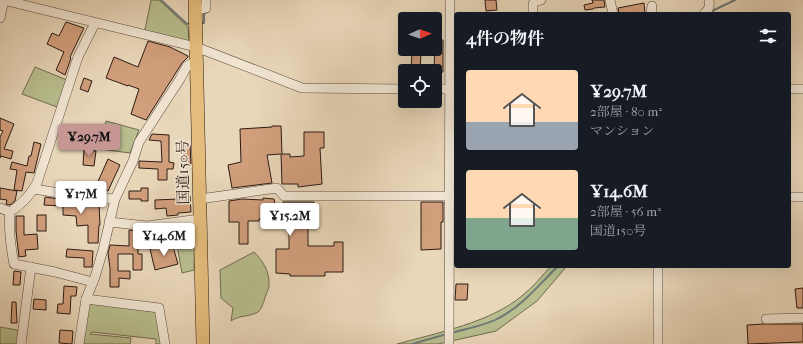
<!DOCTYPE html>
<html lang="ja">
<head>
<meta charset="utf-8">
<style>
	body { margin:0; font-family:"IM FELL French Canon","Noto Serif JP",serif; background:#242831; color:#f1f3f6; height:100vh; display:flex; flex-direction:column; font-size:15px; white-space:nowrap }
	* { box-sizing:border-box; margin:0 }
	p { font-size:13px; color:#9ea1a6 }
	.icon { flex:none; width:22px; height:22px; fill:none; stroke:currentColor; stroke-width:2; stroke-linecap:round; stroke-linejoin:round }
	.map { position:relative; flex:1; overflow:hidden }
	.side { position:absolute; left:454px; top:12px; width:337px; height:256px; display:flex; flex-direction:column; background:#171b24; border-radius:4px; box-shadow:0 4px 16px #0002 }
	.side>* { flex:none }
	.needle { width:26px; rotate:88deg }
	.buttons { position:absolute; left:398px; top:12px; display:grid; gap:8px }
	.buttons a { display:grid; place-items:center; width:44px; height:44px; border-radius:4px; background:#171b24; box-shadow:0 4px 16px #0002; font-size:20px }
	.price { position:absolute; translate:-50% -34px; padding:0 9px; border-radius:4px; background:#fff; color:#222; font-size:13px; line-height:26px; filter:drop-shadow(0 1px 2px #0008) }
	.price::after { content:''; position:absolute; left:50%; top:24px; width:12px; height:9px; margin-left:-6px; background:inherit; clip-path:polygon(0 0,100% 0,50% 100%) }
	.price.on { background:#c59692; color:#111 }
	ul { padding:0; list-style:none }
	li { display:flex; align-items:center; gap:12px; height:100px; padding:0 12px }
	li span { display:grid; place-items:center; flex:none; width:112px; height:80px; border-radius:4px; color:#555 }
	li>.icon { margin-inline-start:auto }
	span .icon { width:48px; height:48px; fill:#fffc; stroke-width:1 }
	li b { font-size:17px }
	h2 { display:flex; justify-content:space-between; align-items:center; height:48px; padding:0 12px; font-size:17px }
	.map>svg:first-child { display:block }
	.green { fill:#b8be8e; stroke:#726c51 }
	.lines { fill:none; stroke-linecap:round; stroke-linejoin:round }
	.stream { stroke:#6e7976; stroke-width:2 }
	.building { fill:#d29f7d; stroke:#2c1a14 }
	.minor-casing { stroke:#5b493d; stroke-width:10 }
	.highway-casing { stroke:#2c1a14; stroke-width:14 }
	.minor { stroke:#f1e5d2; stroke-width:9 }
	.highway { stroke:#e4bc7c; stroke-width:13 }
	.labels { text-anchor:middle; dominant-baseline:central; stroke-width:3; stroke-linejoin:round; paint-order:stroke }
	.street-label { font-size:15px; fill:#2c1a14; stroke:#f1e5d2 }
</style>
</head>
<body>
<div class="map">
<svg width="803" height="344" viewBox="0 0 803 344">
	<rect width="100%" height="100%" fill="#e9d7b9"/>
	<filter id="stains"><feTurbulence type="fractalNoise" baseFrequency=".005" numOctaves="4"/><feColorMatrix values="0 0 0 0 .2 0 0 0 0 .09 0 0 0 0 .02 0 0 0 .5 -.17"/></filter>
	<radialGradient id="worn" r=".72"><stop offset=".6" stop-color="#630" stop-opacity="0"/><stop offset="1" stop-color="#630" stop-opacity=".3"/></radialGradient>
	<g class="green">
		<polygon points="151,0 159,0 188,27 189,45 144,34"/>
		<polygon points="35,67 67,80 57,107 22,94"/>
		<polygon points="106,121 139,130 130,153 100,149"/>
		<polygon points="195,220 194,270 182,273 173,223"/>
		<path d="M254 252C263 261 270 272 269 286 268 291 265 296 264 301 262 305 262 309 258 312 250 317 239 315 231 321L233 308 221 298 220 270Z"/>
		<path d="M551 266H567L537 301 496 331 438 344H397C437 333 492 322 523 295 533 287 542 276 551 266Z"/>
		<polygon points="86,302 159,308 165,344 156,344 156,339 92,332 90,334 131,338 130,344 82,344"/>
		<polygon points="0,327 23,331 21,344 0,344"/>
	</g>
	<g class="lines">
		<g class="stream">
			<polyline points="161,0 187,24 191,23"/>
			<polyline points="710,14 714,10 735,0"/>
			<polyline points="200,23 204,23 204,14 209,11"/>
			<path d="M451 333C465 329 487 325 499 318 522 306 540 284 558 266"/>
			<polyline points="412,344 447,334"/>
		</g>
	</g>
	<g class="building">
		<polygon points="485,0 496,0 497,10 486,11"/>
		<polygon points="592,0 604,0 605,7 594,8 593,9 585,10 584,5 593,3"/>
		<polygon points="644,3 645,14 619,14 618,8"/>
		<polygon points="66,22 84,28 70,57 71,58 65,75 56,70 64,52 47,44 52,33 59,36"/>
		<polygon points="435,40 443,40 443,72 435,73 435,71 434,71"/>
		<polygon points="148,41 170,47 188,56 188,57 182,63 146,120 131,114 139,89 128,85 128,86 106,78 114,57 138,67"/>
		<polygon points="412,51 421,52 420,71 411,71"/>
		<polygon points="84,78 92,81 88,92 80,89"/>
		<polygon points="0,118 14,124 4,149 13,151 11,159 1,156 0,158 0,137 3,131 0,130"/>
		<polygon points="272,126 281,126 282,154 290,154 290,157 304,156 304,132 324,132 324,148 320,148 322,184 298,187 298,184 282,184 281,154 267,155 272,183 232,188 228,165 241,162 240,129 272,127"/>
		<polygon points="152,134 169,135 169,162 174,163 173,169 167,169 167,180 158,180 158,169 139,168 139,161 162,162 161,141 149,140"/>
		<polygon points="34,142 41,144 34,173 26,172 22,191 14,190 17,170 10,169 12,162 27,166 29,156 31,156"/>
		<polygon points="190,145 191,164 183,164 182,146"/>
		<polygon points="84,150 96,151 94,166 83,165"/>
		<polygon points="108,159 120,165 108,191 96,186"/>
		<polygon points="0,188 17,191 15,201 10,205 6,204 7,200 0,199"/>
		<polygon points="141,188 148,188 148,201 141,201 141,199 129,199 129,191 141,191"/>
		<polygon points="190,196 191,212 178,213 178,215 167,216 166,208 155,209 155,200 179,199 179,197"/>
		<polygon points="45,197 72,201 72,204 99,204 100,225 99,225 98,243 88,243 88,225 77,226 76,216 63,215 63,206 44,205"/>
		<polygon points="263,198 274,199 277,215 284,214 283,202 314,202 314,227 308,227 308,246 334,246 334,242 343,242 343,272 325,272 325,276 290,276 290,274 276,273 276,249 289,249 289,227 286,227 286,220 259,219 259,221 248,221 248,244 239,244 239,222 229,222 229,201 242,199 263,200"/>
		<polygon points="421,202 443,202 443,222 441,222 441,249 421,250"/>
		<rect x="37" y="215" width="9" height="16"/>
		<polygon points="16,216 24,216 24,235 37,234 38,249 25,250 26,256 19,257 16,231"/>
		<polygon points="129,230 138,231 138,254 142,254 142,270 133,270 133,254 118,254 118,271 130,271 130,279 119,278 119,287 110,287 110,268 108,253 110,245 129,246"/>
		<polygon points="172,243 178,264 155,270 150,249"/>
		<polygon points="67,249 93,251 92,267 84,267 84,258 66,257"/>
		<polygon points="14,271 21,272 20,285 13,285"/>
		<polygon points="456,284 468,284 467,300 455,300"/>
		<polygon points="64,286 77,287 76,296 71,296 70,314 57,313 58,304 63,304"/>
		<polygon points="803,288 803,308 797,308 795,289"/>
		<polygon points="34,299 46,300 46,310 33,309"/>
		<polygon points="12,302 16,302 17,323 11,323"/>
		<polygon points="764,324 803,324 803,342 748,344 747,325"/>
		<polygon points="60,330 73,331 72,344 59,343"/>
	</g>
	<g class="lines">
		<defs>
			<g id="minor">
				<polyline points="3,0 196,47 302,88 405,89"/>
				<polyline points="610,0 613,14"/>
				<polyline points="196,10 206,8 206,0"/>
				<polyline points="533,14 533,4 535,1 541,0"/>
				<polyline points="651,14 652,6"/>
				<path d="M704 14C709 9 710 7 709 0"/>
				<polyline points="0,18 4,0"/>
				<polyline points="435,89 455,89"/>
				<polyline points="789,89 803,89"/>
				<polyline points="34,189 78,196 115,199"/>
				<polyline points="789,197 803,197"/>
				<polyline points="200,199 277,188 284,196 456,196"/>
				<polyline points="0,208 10,212"/>
				<polyline points="109,222 147,226 200,219"/>
				<path d="M93 282 55 272 14 264C11 248 8 229 10 212 22 204 30 196 37 183L78 57 95 23"/>
				<polyline points="86,299 159,308 165,344"/>
				<polyline points="766,319 803,318"/>
				<polyline points="21,344 31,267"/>
				<polyline points="79,344 86,299 95,277 103,250 115,199 133,161 139,142 180,79 187,66 196,61"/>
				<polyline points="449,344 450,0"/>
				<polyline points="658,344 658,266"/>
			</g>
			<polyline id="highway" points="195,0 203,344"/>
		</defs>
		<use href="#minor" class="minor-casing"/>
		<use href="#highway" class="highway-casing"/>
		<use href="#minor" class="minor"/>
		<use href="#highway" class="highway"/>
	</g>
	<g class="labels">
		<g class="street-label">
			<text transform="translate(183 172) rotate(-91)">国道150号</text>
		</g>
	</g>
	<rect width="100%" height="100%" filter="url(#stains)"/>
	<rect width="100%" height="100%" fill="url(#worn)"/>
</svg>
<div class="buttons">
<a><svg class="needle" viewBox="-14 -14 28 28"><path d="M0-13l5 13h-10z" fill="#e53935"/><path d="M0 13l5-13h-10z" fill="#9ea1a6"/></svg></a>
<a><svg class="icon" aria-label="locate" viewBox="0 0 24 24"><circle cx="12" cy="12" r="6"/><path d="M12 2v4M12 18v4M2 12h4M18 12h4"/></svg></a>
</div>
<b class="price on" style="left:89px;top:158px">¥29.7M</b>
<b class="price" style="left:81px;top:215px">¥17M</b>
<b class="price" style="left:290px;top:237px">¥15.2M</b>
<b class="price" style="left:164px;top:257px">¥14.6M</b>
<section class="side">
<h2>4件の物件<svg class="icon" aria-label="filters" viewBox="0 0 24 24"><path d="M4 7h16M4 17h16"/><circle cx="9" cy="7" r="2"/><circle cx="15" cy="17" r="2"/></svg></h2>
<ul>
<li><span style="background:linear-gradient(#ffd9b3 65%,#9aa5b1 0)"><svg class="icon" aria-label="home" viewBox="0 0 24 24"><path d="M3 11l9-7 9 7M6 9v11h12V9"/></svg></span><div><b>¥29.7M</b><p>2部屋 · 80 m²</p><p>マンション</p></div></li>
<li><span style="background:linear-gradient(#ffd9b3 60%,#7fa58c 0)"><svg class="icon" aria-label="home" viewBox="0 0 24 24"><path d="M3 11l9-7 9 7M6 9v11h12V9"/></svg></span><div><b>¥14.6M</b><p>2部屋 · 56 m²</p><p>国道150号</p></div></li>
</ul>
</section>
</div>
</body>
</html>
